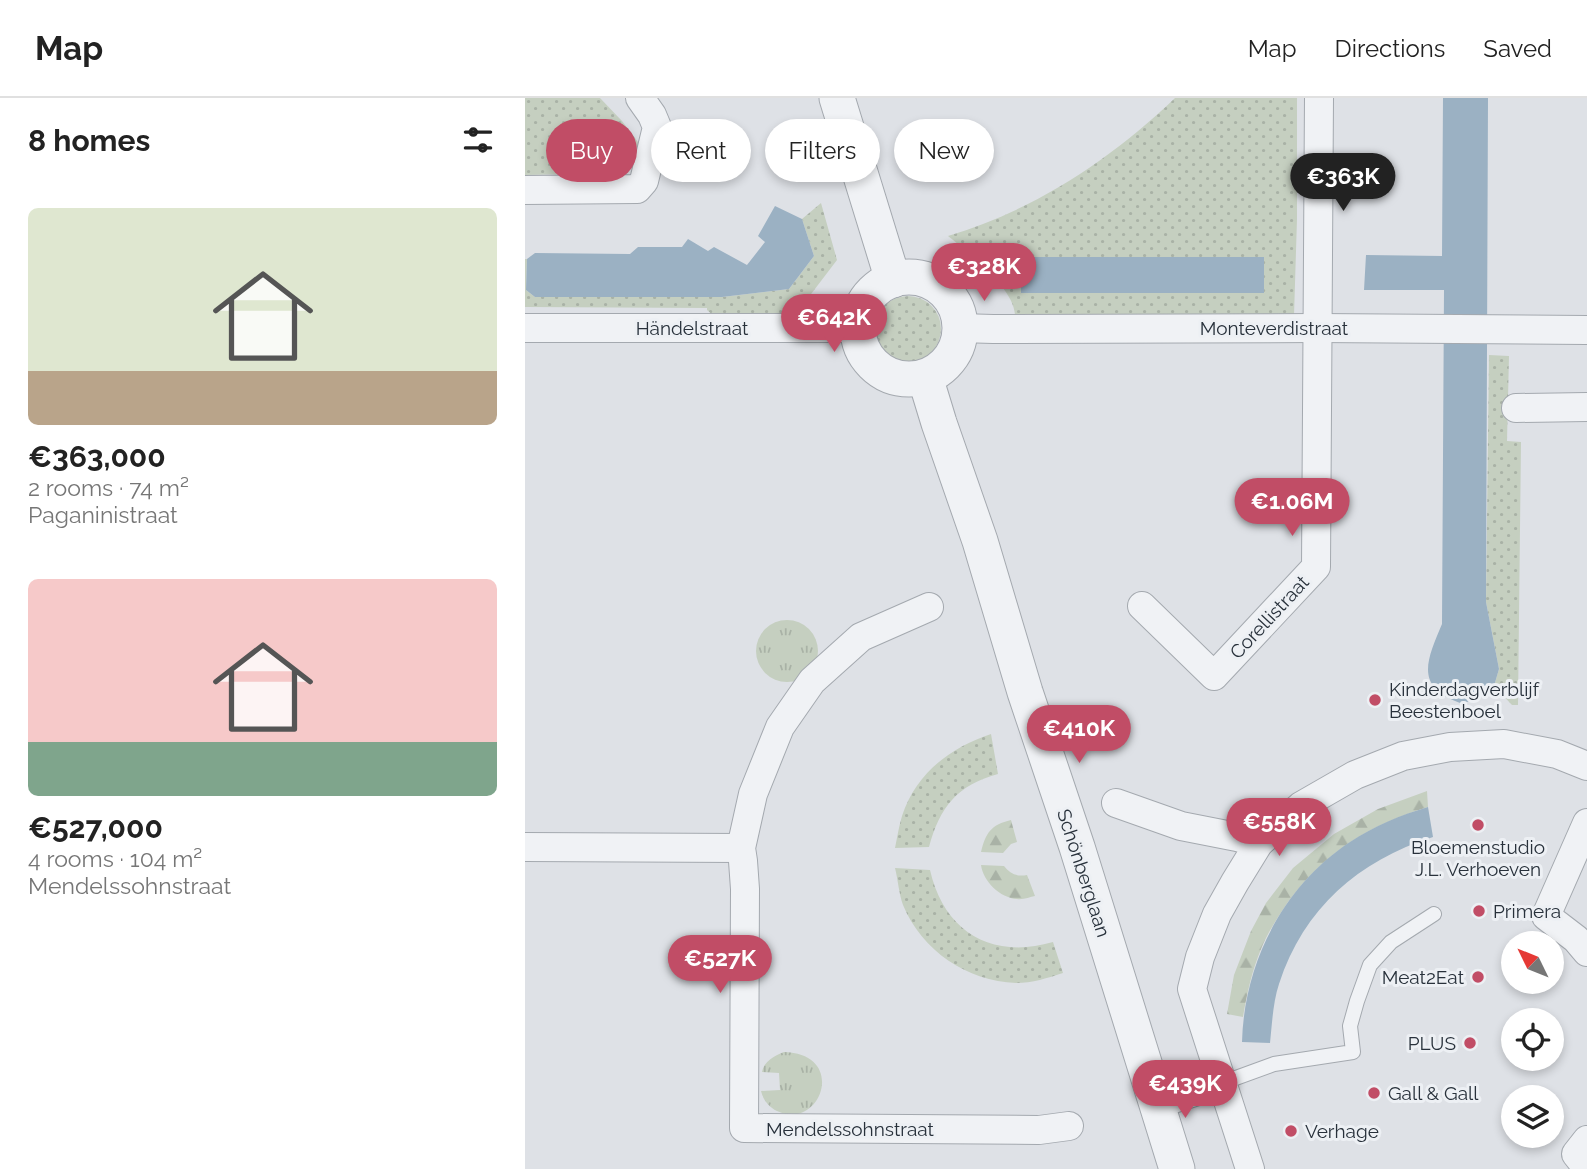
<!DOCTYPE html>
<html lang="en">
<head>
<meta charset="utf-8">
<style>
	body { margin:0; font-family:Raleway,sans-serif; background:#f6f6f6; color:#222; height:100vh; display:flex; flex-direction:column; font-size:26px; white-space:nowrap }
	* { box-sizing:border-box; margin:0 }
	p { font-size:23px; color:#767676 }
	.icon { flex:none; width:38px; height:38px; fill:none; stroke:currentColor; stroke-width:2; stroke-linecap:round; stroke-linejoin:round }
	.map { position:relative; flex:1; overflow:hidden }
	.panel { display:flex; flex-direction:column; background:#fff; width:525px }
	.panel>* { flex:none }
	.banner { position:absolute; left:21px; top:21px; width:665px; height:63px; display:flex; gap:14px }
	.needle { width:46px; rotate:313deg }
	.tools { position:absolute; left:976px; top:833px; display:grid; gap:14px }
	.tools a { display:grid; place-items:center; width:63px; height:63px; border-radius:50%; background:#fff; box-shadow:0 4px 10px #0003; font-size:35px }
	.price { position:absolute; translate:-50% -60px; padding:0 16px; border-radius:24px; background:#c14d66; color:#fff; font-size:23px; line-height:46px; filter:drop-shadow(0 2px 4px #0008) }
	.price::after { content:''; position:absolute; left:50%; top:42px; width:21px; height:16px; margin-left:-10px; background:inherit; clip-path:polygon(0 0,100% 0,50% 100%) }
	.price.active { background:#222; color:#fff }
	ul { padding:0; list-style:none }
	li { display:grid; align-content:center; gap:14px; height:371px; padding:0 28px }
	li span { display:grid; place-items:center; height:217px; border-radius:10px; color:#555 }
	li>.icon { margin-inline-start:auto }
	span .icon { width:126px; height:126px; fill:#fffc; stroke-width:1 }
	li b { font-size:30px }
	h2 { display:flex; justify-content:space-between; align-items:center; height:84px; padding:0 28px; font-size:30px }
	.tag { padding:0 24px; border-radius:32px; background:#fff; box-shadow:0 4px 10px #0003; font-size:24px; line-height:63px }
	.tag.active { background:#c14d66; color:#fff }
	header { display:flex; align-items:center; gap:42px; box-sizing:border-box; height:98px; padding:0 35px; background:#fff; border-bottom:2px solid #e0e0e0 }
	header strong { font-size:33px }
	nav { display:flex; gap:38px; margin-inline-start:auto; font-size:24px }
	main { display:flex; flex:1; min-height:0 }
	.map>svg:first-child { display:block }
	.grass { fill:url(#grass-dots); fill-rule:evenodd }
	.forest { fill:url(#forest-firs) }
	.park { fill:url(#park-tufts) }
	.water { fill:#9bb1c3 }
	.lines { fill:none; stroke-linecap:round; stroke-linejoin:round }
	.service-casing { stroke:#a4a9af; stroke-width:16 }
	.minor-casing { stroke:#a4a9af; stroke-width:30 }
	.tertiary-casing { stroke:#a4a9af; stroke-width:37 }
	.service { stroke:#f0f2f5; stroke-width:14 }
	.minor { stroke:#f0f2f5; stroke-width:28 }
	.tertiary { stroke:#f0f2f5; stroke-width:35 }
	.poi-dot { fill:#c14d66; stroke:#edf0f4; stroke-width:2.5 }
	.labels { text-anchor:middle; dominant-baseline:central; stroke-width:6; stroke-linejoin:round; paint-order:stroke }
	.street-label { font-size:19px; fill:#28313b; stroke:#edf0f4 }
	.poi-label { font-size:19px; fill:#28313b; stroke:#edf0f4; text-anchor:start }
</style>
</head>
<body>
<header>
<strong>Map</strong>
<nav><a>Map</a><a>Directions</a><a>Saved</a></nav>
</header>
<main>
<section class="panel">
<h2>8 homes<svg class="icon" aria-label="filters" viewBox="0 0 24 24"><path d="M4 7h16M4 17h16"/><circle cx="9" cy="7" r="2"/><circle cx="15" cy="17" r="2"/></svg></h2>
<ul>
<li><span style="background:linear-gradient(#dfe7d0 75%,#b9a48a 0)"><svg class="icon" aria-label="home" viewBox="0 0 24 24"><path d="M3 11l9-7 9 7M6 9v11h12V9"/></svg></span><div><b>€363,000</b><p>2 rooms · 74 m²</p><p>Paganinistraat</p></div></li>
<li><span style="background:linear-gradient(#f6c9c9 75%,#7fa58c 0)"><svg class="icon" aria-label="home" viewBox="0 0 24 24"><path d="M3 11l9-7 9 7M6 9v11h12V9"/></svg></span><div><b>€527,000</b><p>4 rooms · 104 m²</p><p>Mendelssohnstraat</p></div></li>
</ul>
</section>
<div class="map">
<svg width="1062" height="1071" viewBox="0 0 1062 1071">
	<defs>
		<pattern id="grass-dots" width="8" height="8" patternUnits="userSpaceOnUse" patternTransform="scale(1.75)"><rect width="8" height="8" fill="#c5cfc0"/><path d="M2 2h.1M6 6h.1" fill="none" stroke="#a9b2a6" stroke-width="1.8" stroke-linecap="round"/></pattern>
		<pattern id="forest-firs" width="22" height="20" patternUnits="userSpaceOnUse" patternTransform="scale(1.75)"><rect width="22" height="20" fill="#c5cfc0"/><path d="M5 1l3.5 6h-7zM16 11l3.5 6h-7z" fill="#a9b2a6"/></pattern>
		<pattern id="park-tufts" width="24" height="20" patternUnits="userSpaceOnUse" patternTransform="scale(1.75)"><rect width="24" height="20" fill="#c5cfc0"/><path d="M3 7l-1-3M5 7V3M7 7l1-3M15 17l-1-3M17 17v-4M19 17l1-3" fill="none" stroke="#a9b2a6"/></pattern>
	</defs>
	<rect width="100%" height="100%" fill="#dee1e6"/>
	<g class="grass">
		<polygon points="0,0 75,0 97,23 116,48 96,75 0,77"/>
		<path d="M650 0H772V121L769 218 490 217C489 190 443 154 423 138 510 112 585 62 650 0ZM496 159 739 160V195H496Z"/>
		<polygon points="296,105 312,162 280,204 280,213 191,220 182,212 182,210 0,209 0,161 2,161 1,192 10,199 197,199 264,191 289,158 277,121"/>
		<circle cx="383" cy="231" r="33"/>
		<polygon points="964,257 984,258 982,343 996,344 993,607 987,607 969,588 974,571 961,504"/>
		<path d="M466 636 473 676C432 687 415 709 404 749L370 750C372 740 374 728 377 718 391 675 425 650 466 636Z"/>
		<path d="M370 770 405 772C419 834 467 862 528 844L538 875C523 880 507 885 491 885 442 883 397 853 378 807 374 796 373 782 370 770Z"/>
	</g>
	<g class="forest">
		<path d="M902 693 903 709C844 727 800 754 763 804 753 819 743 834 736 851 727 873 722 895 718 919L702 916 709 877 726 833 741 805 768 770 809 736 853 711Z"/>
		<path d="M486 722 492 744 486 746 478 755 456 754C461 734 466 727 486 722Z"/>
		<path d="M456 767 479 768C485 776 492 779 502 777L510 798C505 799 498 802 492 801 475 800 458 783 456 767Z"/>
	</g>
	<g class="park">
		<circle cx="262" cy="553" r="31"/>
		<path d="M259 954C324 956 295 1034 252 1013 244 1009 238 1002 236 993L255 992 254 975 237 974C239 963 249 958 259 954Z"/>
	</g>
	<g class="water">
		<path d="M918 0H963L961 504 974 571 969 588 963 594 938 606C889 590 901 564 917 526L919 192H839L841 157 917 158Z"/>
		<polygon points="250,108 277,121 289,158 264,191 197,199 10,199 1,192 2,161 10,155 105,156 113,149 157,149 163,141 183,153 189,149 222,167 240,144 233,138"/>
		<rect x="496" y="159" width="243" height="36"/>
		<path d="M903 709 908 739C833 763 779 810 754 886 748 904 747 926 745 945L717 944C719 865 758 788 825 744 849 728 876 717 903 709Z"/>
	</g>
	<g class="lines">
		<defs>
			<polyline id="service" points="697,985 749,966 828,954 825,928 832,903 845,867 866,844 909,816"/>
			<g id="minor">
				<polyline points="0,92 112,91 119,83 132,29 127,17 115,0"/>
				<polyline points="0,230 333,230"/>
				<polyline points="435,230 468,231 793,230 1062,232"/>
				<polyline points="991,310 1062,309"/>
				<polyline points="617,508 689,578 791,469 794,0"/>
				<polyline points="404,509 336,539 287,583 255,629 228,696 216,750 218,763 220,791 219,1030 514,1032 544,1028"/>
				<polyline points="591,705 656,728 712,739 734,745"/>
				<polyline points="1062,725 1021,818 1051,841 1062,854"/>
				<polyline points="0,749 216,750"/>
				<polyline points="633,1006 697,985"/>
				<polyline points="1062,1042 1051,1056 1062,1070"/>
				<polyline points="725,1071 667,891 675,859 692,816 710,784 734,745 776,708 830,677 878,658 925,649 979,646 1032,656 1062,668"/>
			</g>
			<g id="tertiary">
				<polyline points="312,0 368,182"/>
				<circle cx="384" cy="230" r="51"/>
				<polyline points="400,279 414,325 455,443 500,594 552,749 652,1071"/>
			</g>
		</defs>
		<use href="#service" class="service-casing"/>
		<use href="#minor" class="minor-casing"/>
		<use href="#tertiary" class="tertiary-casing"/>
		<use href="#service" class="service"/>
		<use href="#minor" class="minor"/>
		<use href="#tertiary" class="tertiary"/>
	</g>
	<g class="poi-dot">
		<circle cx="850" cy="602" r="7"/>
		<circle cx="953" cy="727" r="7"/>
		<circle cx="954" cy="813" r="7"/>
		<circle cx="953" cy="879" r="7"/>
		<circle cx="945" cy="945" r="7"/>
		<circle cx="849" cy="995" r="7"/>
		<circle cx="766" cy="1033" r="7"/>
	</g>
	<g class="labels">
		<g class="street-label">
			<text x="167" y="230">Händelstraat</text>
			<text x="749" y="230">Monteverdistraat</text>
			<text transform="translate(744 519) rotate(-47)">Corellistraat</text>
			<text transform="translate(559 775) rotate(72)">Schönberglaan</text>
			<text x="325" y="1031">Mendelssohnstraat</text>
		</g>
		<g class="poi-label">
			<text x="864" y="591">Kinderdagverblijf<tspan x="864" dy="22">Beestenboel</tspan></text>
			<text x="953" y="749" text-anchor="middle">Bloemenstudio<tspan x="953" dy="22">J.L. Verhoeven</tspan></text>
			<text x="968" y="813">Primera</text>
			<text x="939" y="879" text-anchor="end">Meat2Eat</text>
			<text x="931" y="945" text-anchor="end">PLUS</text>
			<text x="863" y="995">Gall &amp; Gall</text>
			<text x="780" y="1033">Verhage</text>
		</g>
	</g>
</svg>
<div class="tools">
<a><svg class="needle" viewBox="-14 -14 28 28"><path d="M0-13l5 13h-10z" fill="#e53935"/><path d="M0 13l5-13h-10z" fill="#767676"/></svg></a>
<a><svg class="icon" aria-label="locate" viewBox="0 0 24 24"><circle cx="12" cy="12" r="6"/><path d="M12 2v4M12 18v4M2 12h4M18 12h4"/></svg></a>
<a><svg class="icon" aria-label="layers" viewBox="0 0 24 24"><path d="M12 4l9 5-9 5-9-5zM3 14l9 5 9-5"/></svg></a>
</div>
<b class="price active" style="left:818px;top:115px">€363K</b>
<b class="price" style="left:459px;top:205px">€328K</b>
<b class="price" style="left:309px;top:256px">€642K</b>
<b class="price" style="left:767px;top:440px">€1.06M</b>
<b class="price" style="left:554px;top:667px">€410K</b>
<b class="price" style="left:754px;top:760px">€558K</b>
<b class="price" style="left:195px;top:897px">€527K</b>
<b class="price" style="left:660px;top:1022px">€439K</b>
<div class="banner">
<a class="tag active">Buy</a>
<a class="tag">Rent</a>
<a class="tag">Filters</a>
<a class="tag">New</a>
</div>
</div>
</main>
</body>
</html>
